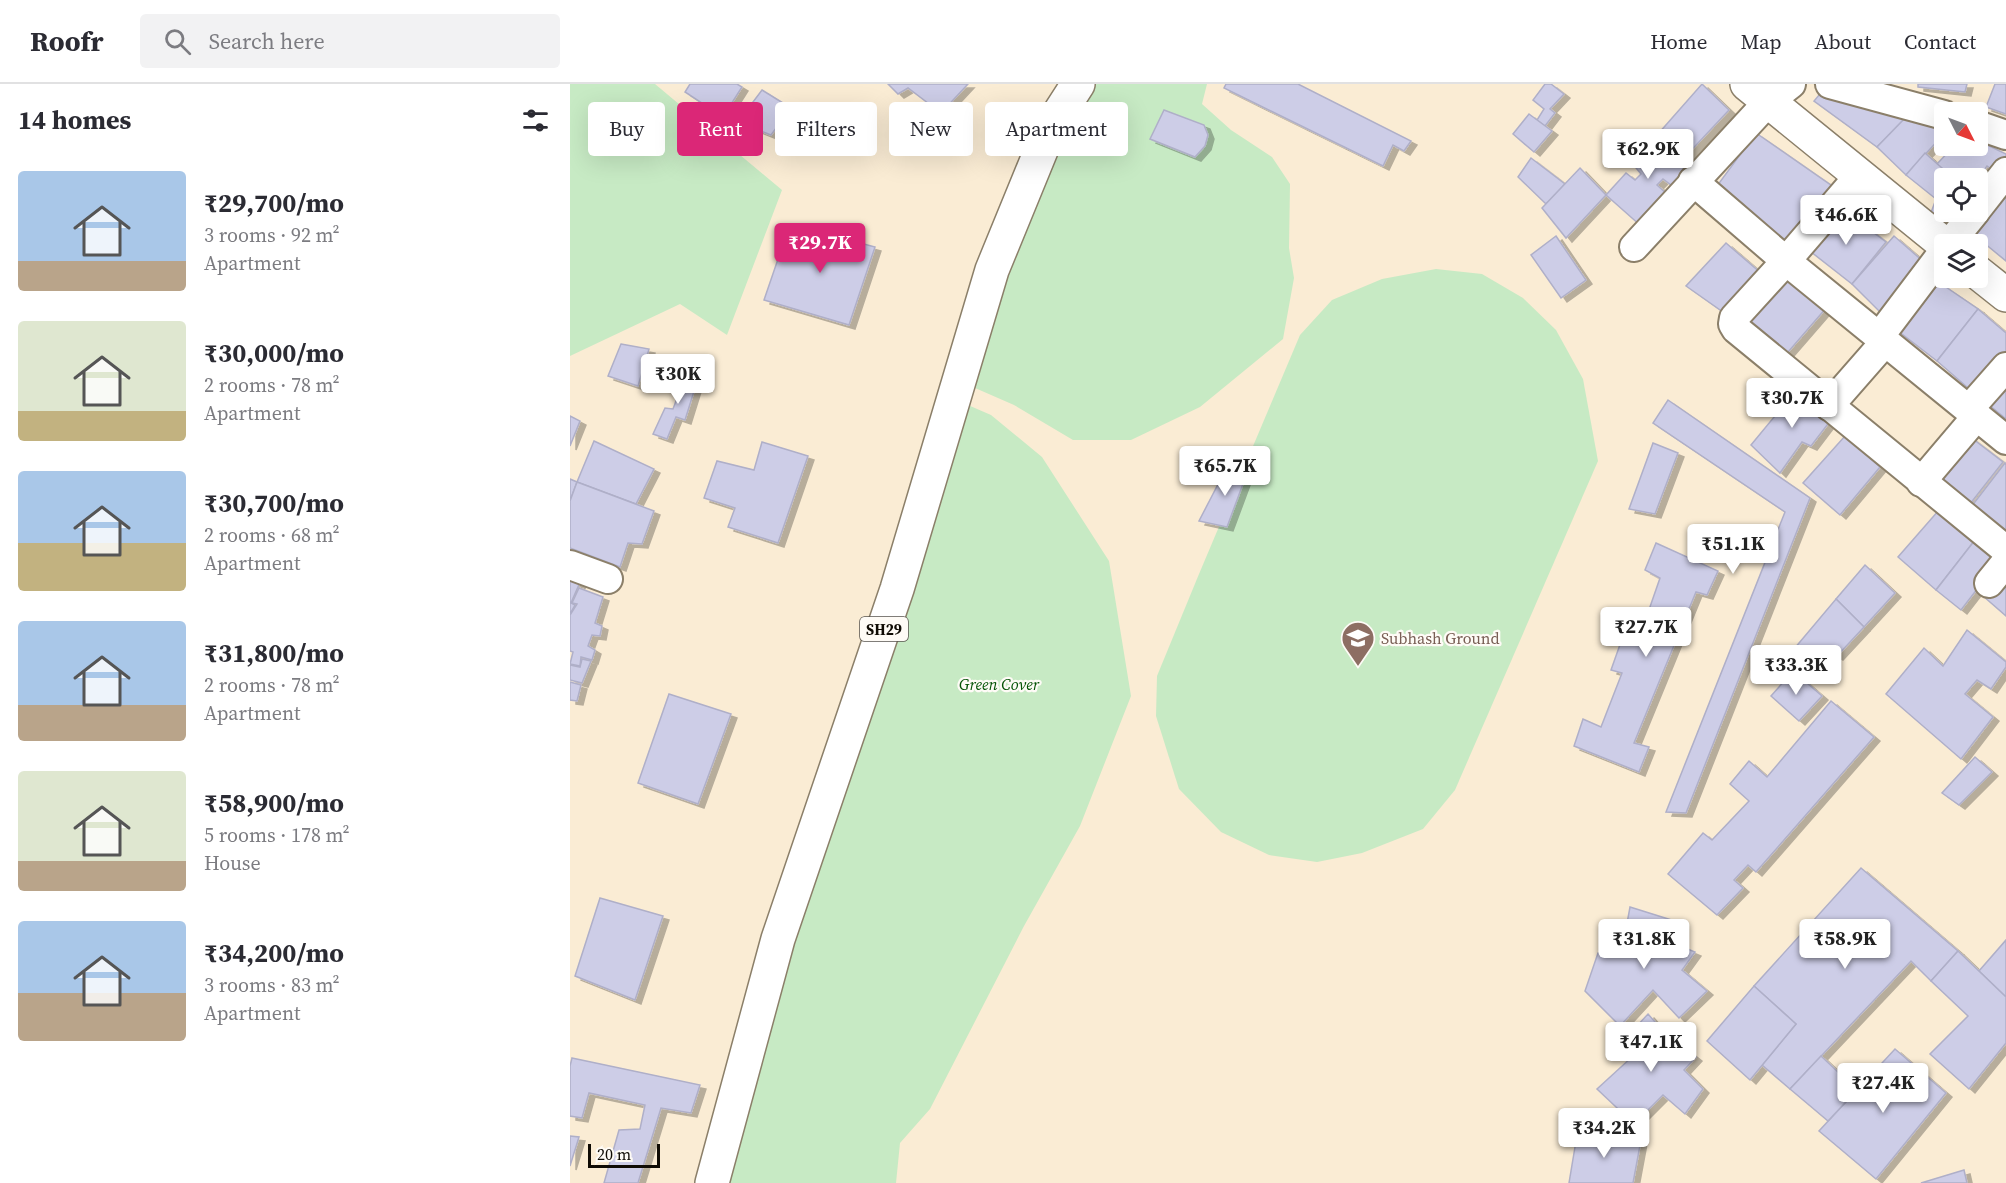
<!DOCTYPE html>
<html lang="en">
<head>
<meta charset="utf-8">
<style>
	body { margin:0; font-family:"Source Serif 4",serif; background:#f2f2f3; color:#2b2b33; height:100vh; display:flex; flex-direction:column; font-size:22px; white-space:nowrap }
	* { box-sizing:border-box; margin:0 }
	p { font-size:20px; color:#7c7c81 }
	.icon { flex:none; width:33px; height:33px; fill:none; stroke:currentColor; stroke-width:2; stroke-linecap:round; stroke-linejoin:round }
	.map { position:relative; flex:1; overflow:hidden }
	.drawer { display:flex; flex-direction:column; background:#fff; width:570px }
	.drawer>* { flex:none }
	.banner { position:absolute; left:18px; top:18px; width:570px; height:54px; display:flex; gap:12px }
	.needle { width:39px; rotate:132deg }
	.buttons { position:absolute; left:1364px; top:18px; display:grid; gap:12px }
	.buttons a { display:grid; place-items:center; width:54px; height:54px; border-radius:6px; background:#fff; box-shadow:0 6px 24px #0002; font-size:30px }
	.scale { position:absolute; left:18px; bottom:15px; width:72px; box-sizing:border-box; padding-left:6px; border:3px solid #0f0b04; border-top:0; font-size:16px; line-height:21px; white-space:nowrap; color:#0f0b04; -webkit-text-stroke:4px #fefbf6; paint-order:stroke }
	.price { position:absolute; translate:-50% -51px; padding:0 14px; border-radius:6px; background:#fff; color:#222; font-size:20px; line-height:39px; filter:drop-shadow(0 2px 3px #0008) }
	.price::after { content:''; position:absolute; left:50%; top:36px; width:18px; height:14px; margin-left:-9px; background:inherit; clip-path:polygon(0 0,100% 0,50% 100%) }
	.price.current { background:#db2777; color:#fff }
	ul { padding:0; list-style:none }
	li { display:flex; align-items:center; gap:18px; height:150px; padding:0 18px }
	li span { display:grid; place-items:center; flex:none; width:168px; height:120px; border-radius:6px; color:#555 }
	li>.icon { margin-inline-start:auto }
	span .icon { width:72px; height:72px; fill:#fffc; stroke-width:1 }
	li b { font-size:26px }
	h2 { display:flex; justify-content:space-between; align-items:center; height:72px; padding:0 18px; font-size:26px }
	.chip { padding:0 21px; border-radius:6px; background:#fff; box-shadow:0 6px 24px #0002; font-size:21px; line-height:54px }
	.chip.current { background:#db2777; color:#fff }
	header { display:flex; align-items:center; gap:36px; box-sizing:border-box; height:84px; padding:0 30px; background:#fff; border-bottom:2px solid #e1e1e2 }
	header strong { font-size:28px }
	nav { display:flex; gap:33px; margin-inline-start:auto; font-size:21px }
	.search { width:420px; height:54px; background:#f2f2f3; display:flex; align-items:center; gap:15px; box-sizing:border-box; padding:0 21px; border-radius:6px; color:#7c7c81; font-size:22px }
	main { display:flex; flex:1; min-height:0 }
	.map>svg:first-child { display:block }
	.green { fill:#c7eac4 }
	.building { fill:#cdcde7; stroke:#afafc8; stroke-width:1.5; filter:url(#shadow) }
	.lines { fill:none; stroke-linecap:round; stroke-linejoin:round }
	.street-casing { stroke:#8b7f69; stroke-width:32 }
	.secondary-casing { stroke:#8b7f69; stroke-width:36 }
	.primary-casing { stroke:#8b7f69; stroke-width:36 }
	.street { stroke:#fff; stroke-width:28 }
	.secondary { stroke:#fff; stroke-width:33 }
	.primary { stroke:#fff; stroke-width:33 }
	.labels { text-anchor:middle; dominant-baseline:central; stroke-width:4.5; stroke-linejoin:round; paint-order:stroke }
	.shield { fill:#fefbf6; stroke:#57534d; stroke-width:1.5 }
	.shield-label { font-size:15px; font-weight:bold; fill:#0f0b04 }
	.education-label { font-size:16px; fill:#785e54; stroke:#fefbf6; text-anchor:start }
	.park-label { font-size:16px; font-style:italic; fill:#045305; stroke:#fefbf6 }
</style>
</head>
<body>
<header>
<strong>Roofr</strong>
<div class="search"><svg class="icon" aria-label="search" viewBox="0 0 24 24"><circle cx="10" cy="10" r="6"/><path d="M15 15l6 6"/></svg>Search here</div>
<nav><a>Home</a><a>Map</a><a>About</a><a>Contact</a></nav>
</header>
<main>
<section class="drawer">
<h2>14 homes<svg class="icon" aria-label="filters" viewBox="0 0 24 24"><path d="M4 7h16M4 17h16"/><circle cx="9" cy="7" r="2"/><circle cx="15" cy="17" r="2"/></svg></h2>
<ul>
<li><span style="background:linear-gradient(#a9c7e8 75%,#b9a48a 0)"><svg class="icon" aria-label="home" viewBox="0 0 24 24"><path d="M3 11l9-7 9 7M6 9v11h12V9"/></svg></span><div><b>₹29,700/mo</b><p>3 rooms · 92 m²</p><p>Apartment</p></div></li>
<li><span style="background:linear-gradient(#dfe7d0 75%,#c2b280 0)"><svg class="icon" aria-label="home" viewBox="0 0 24 24"><path d="M3 11l9-7 9 7M6 9v11h12V9"/></svg></span><div><b>₹30,000/mo</b><p>2 rooms · 78 m²</p><p>Apartment</p></div></li>
<li><span style="background:linear-gradient(#a9c7e8 60%,#c2b280 0)"><svg class="icon" aria-label="home" viewBox="0 0 24 24"><path d="M3 11l9-7 9 7M6 9v11h12V9"/></svg></span><div><b>₹30,700/mo</b><p>2 rooms · 68 m²</p><p>Apartment</p></div></li>
<li><span style="background:linear-gradient(#a9c7e8 70%,#b9a48a 0)"><svg class="icon" aria-label="home" viewBox="0 0 24 24"><path d="M3 11l9-7 9 7M6 9v11h12V9"/></svg></span><div><b>₹31,800/mo</b><p>2 rooms · 78 m²</p><p>Apartment</p></div></li>
<li><span style="background:linear-gradient(#dfe7d0 75%,#b9a48a 0)"><svg class="icon" aria-label="home" viewBox="0 0 24 24"><path d="M3 11l9-7 9 7M6 9v11h12V9"/></svg></span><div><b>₹58,900/mo</b><p>5 rooms · 178 m²</p><p>House</p></div></li>
<li><span style="background:linear-gradient(#a9c7e8 60%,#b9a48a 0)"><svg class="icon" aria-label="home" viewBox="0 0 24 24"><path d="M3 11l9-7 9 7M6 9v11h12V9"/></svg></span><div><b>₹34,200/mo</b><p>3 rooms · 83 m²</p><p>Apartment</p></div></li>
</ul>
</section>
<div class="map">
<svg width="1436" height="1099" viewBox="0 0 1436 1099">
	<defs>
		<filter id="shadow"><feDropShadow dx="6" dy="4" stdDeviation="0" flood-color="#0004"/></filter>
	</defs>
	<rect width="100%" height="100%" fill="#faecd4"/>
	<g class="green">
		<polygon points="0,0 85,0 212,106 157,251 110,220 0,272"/>
		<polygon points="508,0 637,0 632,20 661,46 702,73 720,100 719,164 724,194 713,255 630,323 561,356 503,356 444,321 389,297"/>
		<polygon points="866,185 912,190 953,214 986,246 1013,295 1028,377 885,706 853,745 792,769 747,778 699,771 651,748 609,705 586,632 587,592 629,490 730,251 762,216 812,195"/>
		<polygon points="384,315 421,331 472,373 539,477 561,612 510,742 454,842 360,1025 330,1059 326,1099 146,1099"/>
	</g>
	<g class="building">
		<polygon points="120,0 167,0 172,3 153,33 115,8"/>
		<polygon points="318,0 398,0 371,29 338,4 328,10"/>
		<polygon points="656,0 728,0 841,57 834,67 823,61 813,82 654,4"/>
		<polygon points="975,0 981,0 994,10 980,25 985,29 975,42 967,36 974,25 963,16"/>
		<polygon points="1132,0 1159,26 1114,74 1088,50"/>
		<polygon points="1348,0 1397,0 1395,8 1348,3"/>
		<polygon points="1425,0 1436,0 1436,30 1416,23"/>
		<polygon points="1254,5 1339,30 1307,63 1244,17"/>
		<polygon points="192,6 221,24 201,51 168,38"/>
		<polygon points="594,26 634,41 638,51 635,62 625,73 580,55"/>
		<polygon points="959,30 982,47 964,68 943,50"/>
		<polygon points="1339,30 1374,43 1374,50 1336,91 1307,63"/>
		<polygon points="1186,49 1265,104 1222,163 1144,106"/>
		<polygon points="1088,50 1114,74 1115,80 1105,104 1093,95 1087,101 1098,111 1071,142 1036,111 1056,89 1065,96 1071,90 1062,79"/>
		<polygon points="1407,56 1436,70 1436,79 1427,89 1417,82 1407,96 1381,94 1382,93 1367,80 1384,62 1407,62"/>
		<polygon points="1355,69 1382,93 1374,94 1374,104 1366,115 1336,91"/>
		<polygon points="961,74 995,100 976,120 948,93"/>
		<polygon points="1010,84 1036,111 996,154 972,124"/>
		<polygon points="1374,104 1374,128 1394,128 1383,142 1359,134 1366,115"/>
		<polygon points="1436,108 1436,177 1403,150"/>
		<polygon points="1271,124 1316,158 1282,200 1236,164"/>
		<polygon points="220,140 305,163 279,241 194,216"/>
		<polygon points="986,152 1016,196 991,214 961,171"/>
		<polygon points="1324,152 1355,179 1312,230 1282,200"/>
		<polygon points="1156,159 1192,190 1153,228 1116,202"/>
		<polygon points="1217,186 1257,223 1212,275 1172,239"/>
		<polygon points="1367,197 1408,225 1367,277 1328,247"/>
		<polygon points="1408,225 1436,249 1436,276 1405,310 1367,277"/>
		<polygon points="51,260 79,265 68,302 38,292"/>
		<polygon points="118,285 130,288 115,336 106,333 97,355 83,350 95,324 103,325"/>
		<polygon points="1436,289 1436,335 1413,316"/>
		<polygon points="1228,304 1264,332 1241,362 1232,358 1210,389 1181,361"/>
		<polygon points="1098,316 1240,414 1116,729 1096,728 1215,428 1083,339"/>
		<polygon points="0,332 10,337 0,362"/>
		<polygon points="1275,352 1310,383 1270,431 1233,399"/>
		<polygon points="1399,352 1433,378 1396,425 1362,398"/>
		<polygon points="24,357 84,385 66,420 7,398"/>
		<polygon points="192,358 238,372 208,459 158,443 165,424 134,414 147,377 184,386"/>
		<polygon points="1083,359 1108,369 1085,430 1059,425"/>
		<polygon points="659,379 677,389 657,443 629,437"/>
		<polygon points="1435,379 1436,381 1436,456 1398,427"/>
		<polygon points="0,395 7,398 0,417"/>
		<polygon points="7,398 84,427 72,460 58,459 50,483 0,464 0,417"/>
		<polygon points="1369,426 1405,456 1366,506 1328,473"/>
		<polygon points="1405,456 1428,478 1391,526 1366,506"/>
		<polygon points="1086,459 1148,487 1137,511 1126,508 1064,659 1079,663 1069,688 1004,662 1013,635 1031,643 1052,589 1041,586 1058,538 1073,543 1090,494 1075,486"/>
		<polygon points="1295,481 1325,509 1294,543 1266,515"/>
		<polygon points="1436,485 1436,532 1413,512"/>
		<polygon points="0,492 11,496 1,519 5,521 0,530"/>
		<polygon points="9,504 33,513 25,539 32,542 30,552 22,551 18,562 25,566 22,576 11,573 10,582 0,580 3,568 0,567 0,531 7,520 2,519"/>
		<polygon points="1266,515 1294,543 1267,572 1260,568 1245,585 1224,565"/>
		<polygon points="1397,546 1436,578 1436,583 1421,605 1407,596 1395,610 1423,633 1391,675 1316,610 1354,564 1373,582"/>
		<polygon points="12,575 21,577 12,599 0,596 0,581 10,583"/>
		<polygon points="1223,587 1252,612 1229,637 1201,612"/>
		<polygon points="0,598 11,601 7,617 0,616"/>
		<polygon points="99,610 161,630 128,720 68,699"/>
		<polygon points="1261,617 1304,653 1186,788 1178,781 1164,796 1173,804 1147,831 1098,790 1133,749 1142,756 1179,717 1160,700 1179,677 1197,693"/>
		<polygon points="1405,673 1422,688 1389,721 1372,709"/>
		<polygon points="1291,784 1388,867 1361,897 1341,877 1220,1005 1192,981 1226,940 1184,902"/>
		<polygon points="30,814 93,832 65,916 5,892"/>
		<polygon points="1060,823 1108,838 1101,858 1125,868 1112,886 1137,907 1109,934 1083,906 1050,942 1015,907 1028,869 1051,872"/>
		<polygon points="1436,856 1436,913 1409,887"/>
		<polygon points="1388,867 1436,913 1436,959 1399,1005 1360,970 1398,932 1361,897"/>
		<polygon points="1184,902 1226,940 1180,996 1137,957"/>
		<polygon points="1078,930 1093,947 1126,973 1114,986 1133,1005 1115,1030 1093,1011 1064,1040 1027,1005 1063,972 1051,959"/>
		<polygon points="1325,965 1376,1009 1306,1095 1249,1047"/>
		<polygon points="1251,972 1287,1006 1258,1037 1220,1005"/>
		<polygon points="2,974 130,1001 121,1029 91,1024 68,1099 34,1099 49,1046 70,1045 75,1021 19,1009 12,1034 0,1032 0,982"/>
		<polygon points="1008,1045 1071,1056 1063,1099 999,1099"/>
		<polygon points="0,1052 9,1053 0,1082"/>
		<polygon points="1394,1086 1397,1099 1351,1099"/>
	</g>
	<g class="lines">
		<defs>
			<g id="street">
				<polyline points="1260,0 1374,31"/>
				<polyline points="1407,41 1436,51"/>
				<polyline points="1290,91 1216,177 1436,356"/>
				<polyline points="1123,97 1216,177 1164,234 1163,240 1166,245 1436,466"/>
				<polyline points="1407,125 1436,88"/>
				<polyline points="1379,160 1405,128"/>
				<polyline points="1064,163 1198,18 1221,0"/>
				<polyline points="1309,253 1374,167"/>
				<polyline points="1259,322 1315,258"/>
				<polyline points="1399,325 1436,283"/>
				<polyline points="1351,398 1407,332"/>
				<polyline points="0,481 38,495"/>
				<polyline points="1419,499 1436,478"/>
			</g>
			<g id="secondary">
				<polyline points="1177,0 1374,160"/>
				<polyline points="1407,188 1436,211"/>
			</g>
			<polyline id="primary" points="142,1099 208,855 327,505 422,186 481,42 508,0"/>
		</defs>
		<use href="#street" class="street-casing"/>
		<use href="#secondary" class="secondary-casing"/>
		<use href="#primary" class="primary-casing"/>
		<use href="#street" class="street"/>
		<use href="#secondary" class="secondary"/>
		<use href="#primary" class="primary"/>
	</g>
	<defs>
		<symbol id="university-pin" viewBox="-11 -11 22 30"><path d="M0 17L-7.5 6A9.5 9.5 0 1 1 7.5 6Z" fill="#8d6e63" stroke="#fefbf6"/><path d="M0-5L7-2L0 1L-7-2ZM-4 1L0 2.5L4 1V4Q0 6-4 4Z" fill="#fff"/></symbol>
	</defs>
	<g fill-rule="evenodd">
		<use href="#university-pin" x="769" y="535" width="38" height="52"/>
	</g>
	<g class="labels">
		<rect class="shield" x="290" y="533" width="48" height="24" rx="4.5"/>
		<g class="shield-label">
			<text x="314" y="545">SH29</text>
		</g>
		<g class="education-label">
			<text x="811" y="554">Subhash Ground</text>
		</g>
		<g class="park-label">
			<text x="429" y="600">Green Cover</text>
		</g>
	</g>
</svg>
<div class="buttons">
<a><svg class="needle" viewBox="-14 -14 28 28"><path d="M0-13l5 13h-10z" fill="#e53935"/><path d="M0 13l5-13h-10z" fill="#7c7c81"/></svg></a>
<a><svg class="icon" aria-label="locate" viewBox="0 0 24 24"><circle cx="12" cy="12" r="6"/><path d="M12 2v4M12 18v4M2 12h4M18 12h4"/></svg></a>
<a><svg class="icon" aria-label="layers" viewBox="0 0 24 24"><path d="M12 4l9 5-9 5-9-5zM3 14l9 5 9-5"/></svg></a>
</div>
<div class="scale">20 m</div>
<b class="price" style="left:1078px;top:96px">₹62.9K</b>
<b class="price" style="left:1276px;top:162px">₹46.6K</b>
<b class="price current" style="left:250px;top:190px">₹29.7K</b>
<b class="price" style="left:108px;top:321px">₹30K</b>
<b class="price" style="left:1222px;top:345px">₹30.7K</b>
<b class="price" style="left:655px;top:413px">₹65.7K</b>
<b class="price" style="left:1163px;top:491px">₹51.1K</b>
<b class="price" style="left:1076px;top:574px">₹27.7K</b>
<b class="price" style="left:1226px;top:612px">₹33.3K</b>
<b class="price" style="left:1074px;top:886px">₹31.8K</b>
<b class="price" style="left:1275px;top:886px">₹58.9K</b>
<b class="price" style="left:1081px;top:989px">₹47.1K</b>
<b class="price" style="left:1313px;top:1030px">₹27.4K</b>
<b class="price" style="left:1034px;top:1075px">₹34.2K</b>
<div class="banner">
<a class="chip">Buy</a>
<a class="chip current">Rent</a>
<a class="chip">Filters</a>
<a class="chip">New</a>
<a class="chip">Apartment</a>
</div>
</div>
</main>
</body>
</html>
